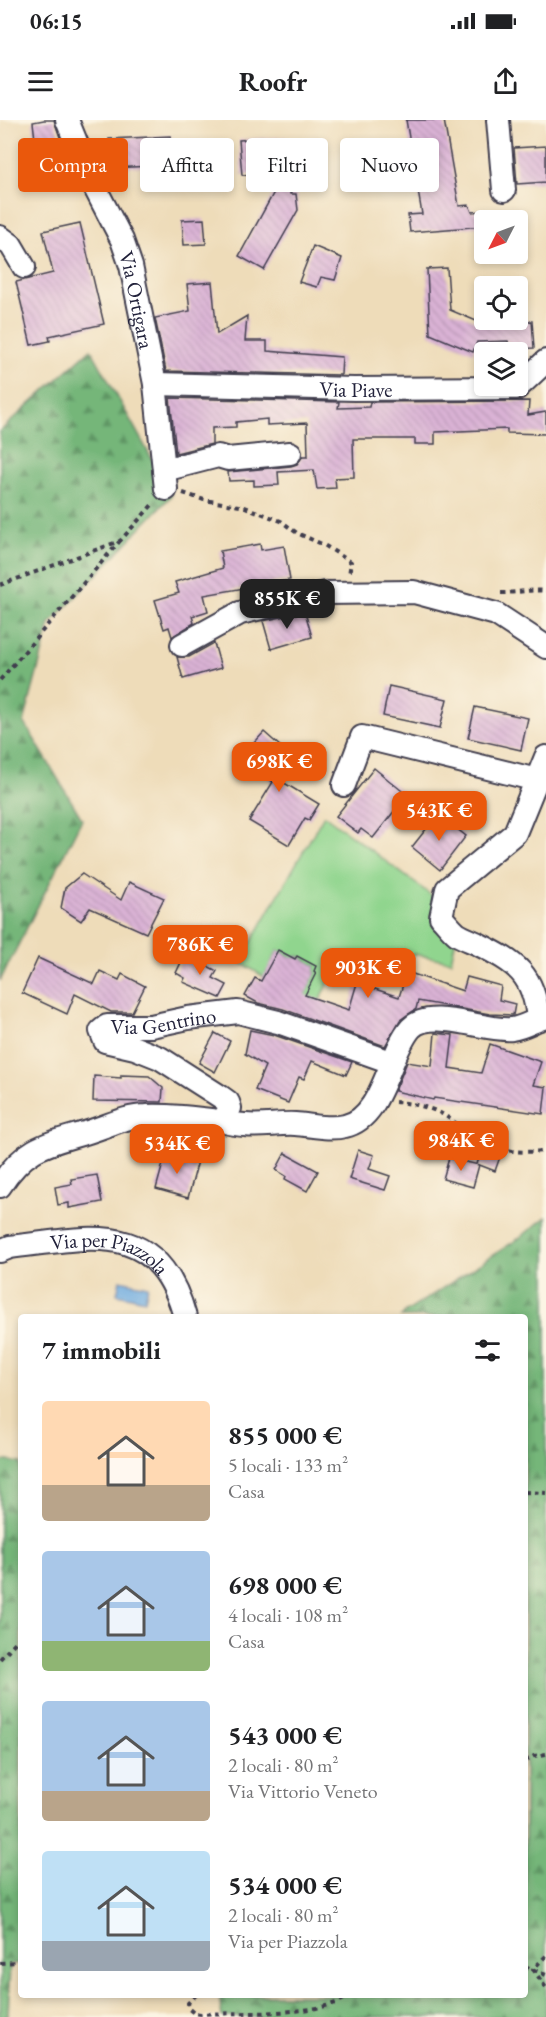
<!DOCTYPE html>
<html lang="it">
<head>
<meta charset="utf-8">
<style>
	body { margin:0; font-family:"EB Garamond",serif; background:#f6f6f6; color:#202124; height:100vh; display:flex; flex-direction:column; font-size:22px; white-space:nowrap }
	* { box-sizing:border-box; margin:0 }
	p { font-size:20px; color:#757577 }
	.icon { flex:none; width:33px; height:33px; fill:none; stroke:currentColor; stroke-width:2; stroke-linecap:round; stroke-linejoin:round }
	.map { position:relative; flex:1; overflow:hidden }
	.sheet { position:absolute; left:18px; top:1194px; width:510px; height:684px; display:flex; flex-direction:column; background:#fff; border-radius:6px; box-shadow:0 3px 9px #0003 }
	.sheet>* { flex:none }
	.banner { position:absolute; left:18px; top:18px; width:510px; height:54px; display:flex; gap:12px }
	.needle { width:39px; rotate:228deg }
	.controls { position:absolute; left:474px; top:90px; display:grid; gap:12px }
	.controls a { display:grid; place-items:center; width:54px; height:54px; border-radius:6px; background:#fff; box-shadow:0 3px 9px #0003; font-size:30px }
	.price { position:absolute; translate:-50% -51px; padding:0 14px; border-radius:12px; background:#ea580c; color:#fff; font-size:20px; line-height:39px; filter:drop-shadow(0 2px 3px #0008) }
	.price::after { content:''; position:absolute; left:50%; top:36px; width:18px; height:14px; margin-left:-9px; background:inherit; clip-path:polygon(0 0,100% 0,50% 100%) }
	.price.active { background:#222; color:#fff }
	ul { padding:0; list-style:none }
	li { display:flex; align-items:center; gap:18px; height:150px; padding:0 24px }
	li span { display:grid; place-items:center; flex:none; width:168px; height:120px; border-radius:6px; color:#555 }
	li>.icon { margin-inline-start:auto }
	span .icon { width:72px; height:72px; fill:#fffc; stroke-width:1 }
	li b { font-size:26px }
	h2 { display:flex; justify-content:space-between; align-items:center; height:72px; padding:0 24px; font-size:26px }
	.tag { padding:0 21px; border-radius:6px; background:#fff; box-shadow:0 3px 9px #0003; font-size:21px; line-height:54px }
	.tag.active { background:#ea580c; color:#fff }
	.status { display:flex; justify-content:space-between; align-items:center; height:42px; padding:0 30px; background:#fff; direction:ltr }
	.status svg { height:16px; fill:currentColor }
	header { display:flex; justify-content:space-between; align-items:center; height:78px; padding:0 24px; background:#fff; font-size:27px; font-weight:700 }
	.map>svg:first-child { display:block }
	.green { fill:#90d58e; stroke:#597c64; stroke-width:1.5 }
	.forest { fill:url(#forest-firs); stroke:#4b6c5a; stroke-width:1.5 }
	.water { fill:#6eabe0; stroke:#48668e; stroke-width:1.5 }
	.building { fill:url(#building-back-hatch) }
	.lines { fill:none; stroke-linecap:round; stroke-linejoin:round }
	.minor-casing { stroke:#413e4e; stroke-width:26 }
	.path { stroke:#413e4e; stroke-width:4; stroke-dasharray:4.5 4.5; stroke-linecap:butt }
	.minor { stroke:#fff; stroke-width:22 }
	.labels { text-anchor:middle; dominant-baseline:central; stroke-width:4.5; stroke-linejoin:round; paint-order:stroke }
	.street-label { font-size:21px; fill:#22223b; stroke:#fcf5e5 }
</style>
</head>
<body>
<div class="status"><b>06:15</b><svg viewBox="0 0 49 12"><path d="M0 12V9h3v3zM5 12V6h3v6zM10 12V3h3v9zM15 12V0h3v12zM26 1h20v11H26zM47 4h2v5h-2z"/></svg></div>
<header><svg class="icon" aria-label="menu" viewBox="0 0 24 24"><path d="M4 6h16M4 12h16M4 18h16"/></svg>Roofr<svg class="icon" aria-label="share" viewBox="0 0 24 24"><path d="M12 15V3M7 8l5-5 5 5M5 13v7h14v-7"/></svg></header>
<div class="map">
<svg width="546" height="1897" viewBox="0 0 546 1897">
	<defs>
		<pattern id="forest-firs" width="22" height="20" patternUnits="userSpaceOnUse" patternTransform="scale(1.5)"><rect width="22" height="20" fill="#74b679"/><path d="M5 1l3.5 6h-7zM16 11l3.5 6h-7z" fill="#5f9464"/></pattern>
		<pattern id="building-back-hatch" width="6" height="6" patternUnits="userSpaceOnUse" patternTransform="scale(1.5)"><rect width="6" height="6" fill="#dab2d5"/><path d="M-1 5l2 2M0 0l6 6M5-1l2 2" fill="none" stroke="#bb99b8"/></pattern>
	</defs>
	<rect width="100%" height="100%" fill="#fcf5e5"/>
	<filter id="ink" filterUnits="userSpaceOnUse"><feTurbulence type="fractalNoise" baseFrequency=".0167" numOctaves="2"/><feDisplacementMap in="SourceGraphic" scale="12" xChannelSelector="R" yChannelSelector="G"/><feConvolveMatrix kernelMatrix="1 2 1 2 8 2 1 2 1" color-interpolation-filters="sRGB"/></filter>
	<filter id="wash" filterUnits="userSpaceOnUse"><feTurbulence type="fractalNoise" baseFrequency=".008" numOctaves="4" result="noise"/><feDisplacementMap in="SourceGraphic" scale="24" xChannelSelector="R" yChannelSelector="G"/><feGaussianBlur stdDeviation="1.35" result="paint"/><feColorMatrix in="noise" values="0 0 0 0 0 0 0 0 0 0 0 0 0 0 0 0 0 1.4 0 .05"/><feComposite in="paint" operator="in"/></filter>
	<g filter="url(#wash)">
		<rect width="100%" height="100%" fill="#eedcb9"/>
		<polygon class="green" points="324,695 443,784 457,814 451,841 414,834 404,845 392,865 335,849 319,883 304,876 316,853 314,851 316,846 298,836 295,839 278,830 264,857 240,842"/>
		<g class="forest">
			<polygon points="91,229 172,375 50,504 24,602 82,699 0,861 0,311"/>
			<polygon points="546,1097 546,1897 222,1897 219,1875 525,1875 525,1197 401,1197 406,1192 518,1119"/>
			<polygon points="0,1340 21,1343 21,1843 10,1844 8,1897 0,1897"/>
		</g>
		<polygon class="water" points="120,1160 148,1166 145,1180 117,1174"/>
		<g id="blocks">
			<g class="building">
				<polygon points="44,0 54,0 64,29 67,51 39,54 33,2"/>
				<polygon points="406,0 444,0 459,86 469,85 472,92 484,91 484,106 410,112 408,95 422,94"/>
				<polygon points="171,16 173,45 111,48 109,19"/>
				<polygon points="286,17 290,74 296,74 298,90 264,150 239,136 285,52 242,55 239,20"/>
				<polygon points="546,26 546,62 517,64 514,28"/>
				<polygon points="204,99 206,124 184,125 182,100"/>
				<polygon points="80,103 104,204 49,216 50,221 31,225 16,162 53,153 43,111"/>
				<polygon points="313,126 342,138 335,160 321,157 317,167 299,162"/>
				<polygon points="447,148 450,190 481,203 532,201 534,228 510,229 508,221 477,222 473,232 430,214 427,149"/>
				<polygon points="212,162 217,214 247,196 245,221 267,221 267,231 342,237 341,255 166,251 155,198 190,191 187,164"/>
				<polygon points="170,278 339,282 338,288 369,287 370,282 529,281 528,295 546,292 546,314 507,313 507,309 435,312 435,324 415,324 415,319 353,319 354,357 335,358 336,368 317,369 314,350 278,352 279,365 254,366 254,360 229,361 228,352 291,346 297,344 303,336 308,336 307,303 267,305 267,299 236,302 236,307 212,308 212,324 176,333"/>
				<polygon points="260,424 261,430 284,426 290,460 204,475 208,491 192,496 194,503 172,517 169,507 164,509 155,480 179,473 175,462 223,448 220,431"/>
				<polygon points="305,492 312,517 271,529 263,501"/>
				<polygon points="214,523 221,548 183,559 177,537 189,537"/>
				<polygon points="389,566 447,579 440,608 383,596"/>
				<polygon points="475,587 528,598 521,630 468,618"/>
				<polygon points="264,612 298,642 281,661 319,684 309,700 305,698 289,725 249,701 273,662 257,648 260,645 246,632"/>
				<polygon points="374,648 407,675 373,718 361,709 358,713 336,696"/>
				<polygon points="438,694 466,716 440,750 412,727"/>
				<polygon points="82,754 121,780 129,762 164,778 146,813 90,788 81,801 61,788 65,768"/>
				<polygon points="278,830 295,839 297,836 316,846 314,851 316,853 305,875 349,890 357,863 399,877 407,852 463,871 467,857 501,866 499,880 515,884 513,895 490,894 418,881 416,889 400,900 385,926 283,889 258,883 245,876 255,858 261,861"/>
				<polygon points="185,834 217,851 213,858 227,865 220,878 183,862 185,858 176,853"/>
				<polygon points="38,838 94,864 100,851 119,860 122,854 145,866 132,892 111,892 75,874 67,894 22,873"/>
				<polygon points="250,910 274,915 352,942 346,955 312,941 304,959 299,957 288,983 255,970 265,946 245,934"/>
				<polygon points="215,913 230,921 215,952 199,943"/>
				<polygon points="435,913 453,915 449,948 481,953 490,924 541,942 533,965 546,967 543,994 434,978 433,980 395,971 407,942 432,946"/>
				<polygon points="121,955 149,956 163,968 162,982 93,981 94,956 121,958"/>
				<polygon points="483,1027 501,1034 495,1051 477,1044"/>
				<polygon points="358,1030 374,1035 369,1049 390,1056 385,1070 349,1059"/>
				<polygon points="169,1033 198,1041 188,1078 156,1069 164,1040 167,1041"/>
				<polygon points="285,1033 318,1051 307,1071 285,1059 286,1056 276,1050"/>
				<polygon points="449,1038 479,1045 473,1067 443,1059"/>
				<polygon points="97,1055 102,1082 69,1088 69,1083 58,1085 55,1067 72,1064 71,1059"/>
			</g>
		</g>
	</g>
	<g filter="url(#ink)">
		<use href="#blocks" fill-opacity="0" stroke="#413e4e" stroke-width="1.5"/>
		<g class="lines">
			<defs>
				<g id="minor">
					<path id="s1" d="M67 0 93 64 122 120 131 146 155 264 166 369"/>
					<polyline points="498,0 504,70"/>
					<polyline points="0,117 11,125 24,147"/>
					<path id="s2" d="M155 264 354 269 517 268 546 241"/>
					<polyline points="164,350 218,336 228,339 290,333"/>
					<polyline points="182,525 240,493 325,473 414,472 496,494 546,527"/>
					<polyline points="344,665 362,617 537,660"/>
					<path d="M538 899C534 854 516 843 478 824 472 821 463 818 457 814 451 809 446 802 441 797L447 769 515 713 546 637"/>
					<path id="s3" d="M220 1001 225 997 230 988 228 982 221 977 160 938 135 928 105 921 101 911 107 906H151L188 898 238 892 278 902 391 942"/>
					<path d="M0 1066C23 1030 42 1025 81 1014 102 1009 124 996 146 996 170 995 195 998 218 1001 227 1002 236 1005 245 1005 262 1007 279 1003 295 1004 311 1005 329 1010 345 1006 383 998 388 934 411 908 431 887 486 912 512 909 525 907 534 900 546 897"/>
					<path id="s4" d="M0 1131 10 1127C90 1118 158 1097 185 1197"/>
				</g>
			</defs>
			<use href="#minor" class="minor-casing"/>
			<g class="path">
				<polyline points="183,373 204,380 245,387 281,401 297,413 324,425 351,442 349,455"/>
				<polyline points="0,465 120,421 153,384"/>
				<path d="M501 473C516 473 532 469 546 471"/>
				<polyline points="0,560 119,422"/>
				<path d="M395 982C411 983 430 987 444 995 461 1006 476 1020 495 1027 511 1033 530 1032 546 1031"/>
				<polyline points="525,1372 546,1373"/>
				<polyline points="0,1539 21,1516"/>
				<polyline points="525,1641 534,1636 546,1634"/>
				<polyline points="546,1836 533,1849 546,1868"/>
				<polyline points="0,1843 21,1842"/>
				<polyline points="525,1846 546,1855"/>
				<path d="M196 1875 188 1883 189 1889 194 1893 201 1894C231 1892 330 1897 348 1875"/>
			</g>
			<use href="#minor" class="minor"/>
		</g>
	</g>
	<g class="labels">
		<g class="street-label">
			<text stroke="none"><textPath href="#s1" startOffset="194">Via Ortigara</textPath></text>
			<text stroke="none"><textPath href="#s2" startOffset="201">Via Piave</textPath></text>
			<text stroke="none"><textPath href="#s3" startOffset="237">Via Gentrino</textPath></text>
			<text stroke="none"><textPath href="#s4" startOffset="114">Via per Piazzola</textPath></text>
		</g>
	</g>
</svg>
<div class="controls">
<a><svg class="needle" viewBox="-14 -14 28 28"><path d="M0-13l5 13h-10z" fill="#e53935"/><path d="M0 13l5-13h-10z" fill="#757577"/></svg></a>
<a><svg class="icon" aria-label="locate" viewBox="0 0 24 24"><circle cx="12" cy="12" r="6"/><path d="M12 2v4M12 18v4M2 12h4M18 12h4"/></svg></a>
<a><svg class="icon" aria-label="layers" viewBox="0 0 24 24"><path d="M12 4l9 5-9 5-9-5zM3 14l9 5 9-5"/></svg></a>
</div>
<b class="price active" style="left:287px;top:510px">855K €</b>
<b class="price" style="left:279px;top:673px">698K €</b>
<b class="price" style="left:439px;top:722px">543K €</b>
<b class="price" style="left:200px;top:856px">786K €</b>
<b class="price" style="left:368px;top:879px">903K €</b>
<b class="price" style="left:461px;top:1052px">984K €</b>
<b class="price" style="left:177px;top:1055px">534K €</b>
<div class="banner">
<a class="tag active">Compra</a>
<a class="tag">Affitta</a>
<a class="tag">Filtri</a>
<a class="tag">Nuovo</a>
</div>
<section class="sheet">
<h2>7 immobili<svg class="icon" aria-label="filters" viewBox="0 0 24 24"><path d="M4 7h16M4 17h16"/><circle cx="9" cy="7" r="2"/><circle cx="15" cy="17" r="2"/></svg></h2>
<ul>
<li><span style="background:linear-gradient(#ffd9b3 70%,#b9a48a 0)"><svg class="icon" aria-label="home" viewBox="0 0 24 24"><path d="M3 11l9-7 9 7M6 9v11h12V9"/></svg></span><div><b>855 000 €</b><p>5 locali · 133 m²</p><p>Casa</p></div></li>
<li><span style="background:linear-gradient(#a9c7e8 75%,#8fb573 0)"><svg class="icon" aria-label="home" viewBox="0 0 24 24"><path d="M3 11l9-7 9 7M6 9v11h12V9"/></svg></span><div><b>698 000 €</b><p>4 locali · 108 m²</p><p>Casa</p></div></li>
<li><span style="background:linear-gradient(#a9c7e8 75%,#b9a48a 0)"><svg class="icon" aria-label="home" viewBox="0 0 24 24"><path d="M3 11l9-7 9 7M6 9v11h12V9"/></svg></span><div><b>543 000 €</b><p>2 locali · 80 m²</p><p>Via Vittorio Veneto</p></div></li>
<li><span style="background:linear-gradient(#bfe0f5 75%,#9aa5b1 0)"><svg class="icon" aria-label="home" viewBox="0 0 24 24"><path d="M3 11l9-7 9 7M6 9v11h12V9"/></svg></span><div><b>534 000 €</b><p>2 locali · 80 m²</p><p>Via per Piazzola</p></div></li>
</ul>
</section>
</div>
</body>
</html>
